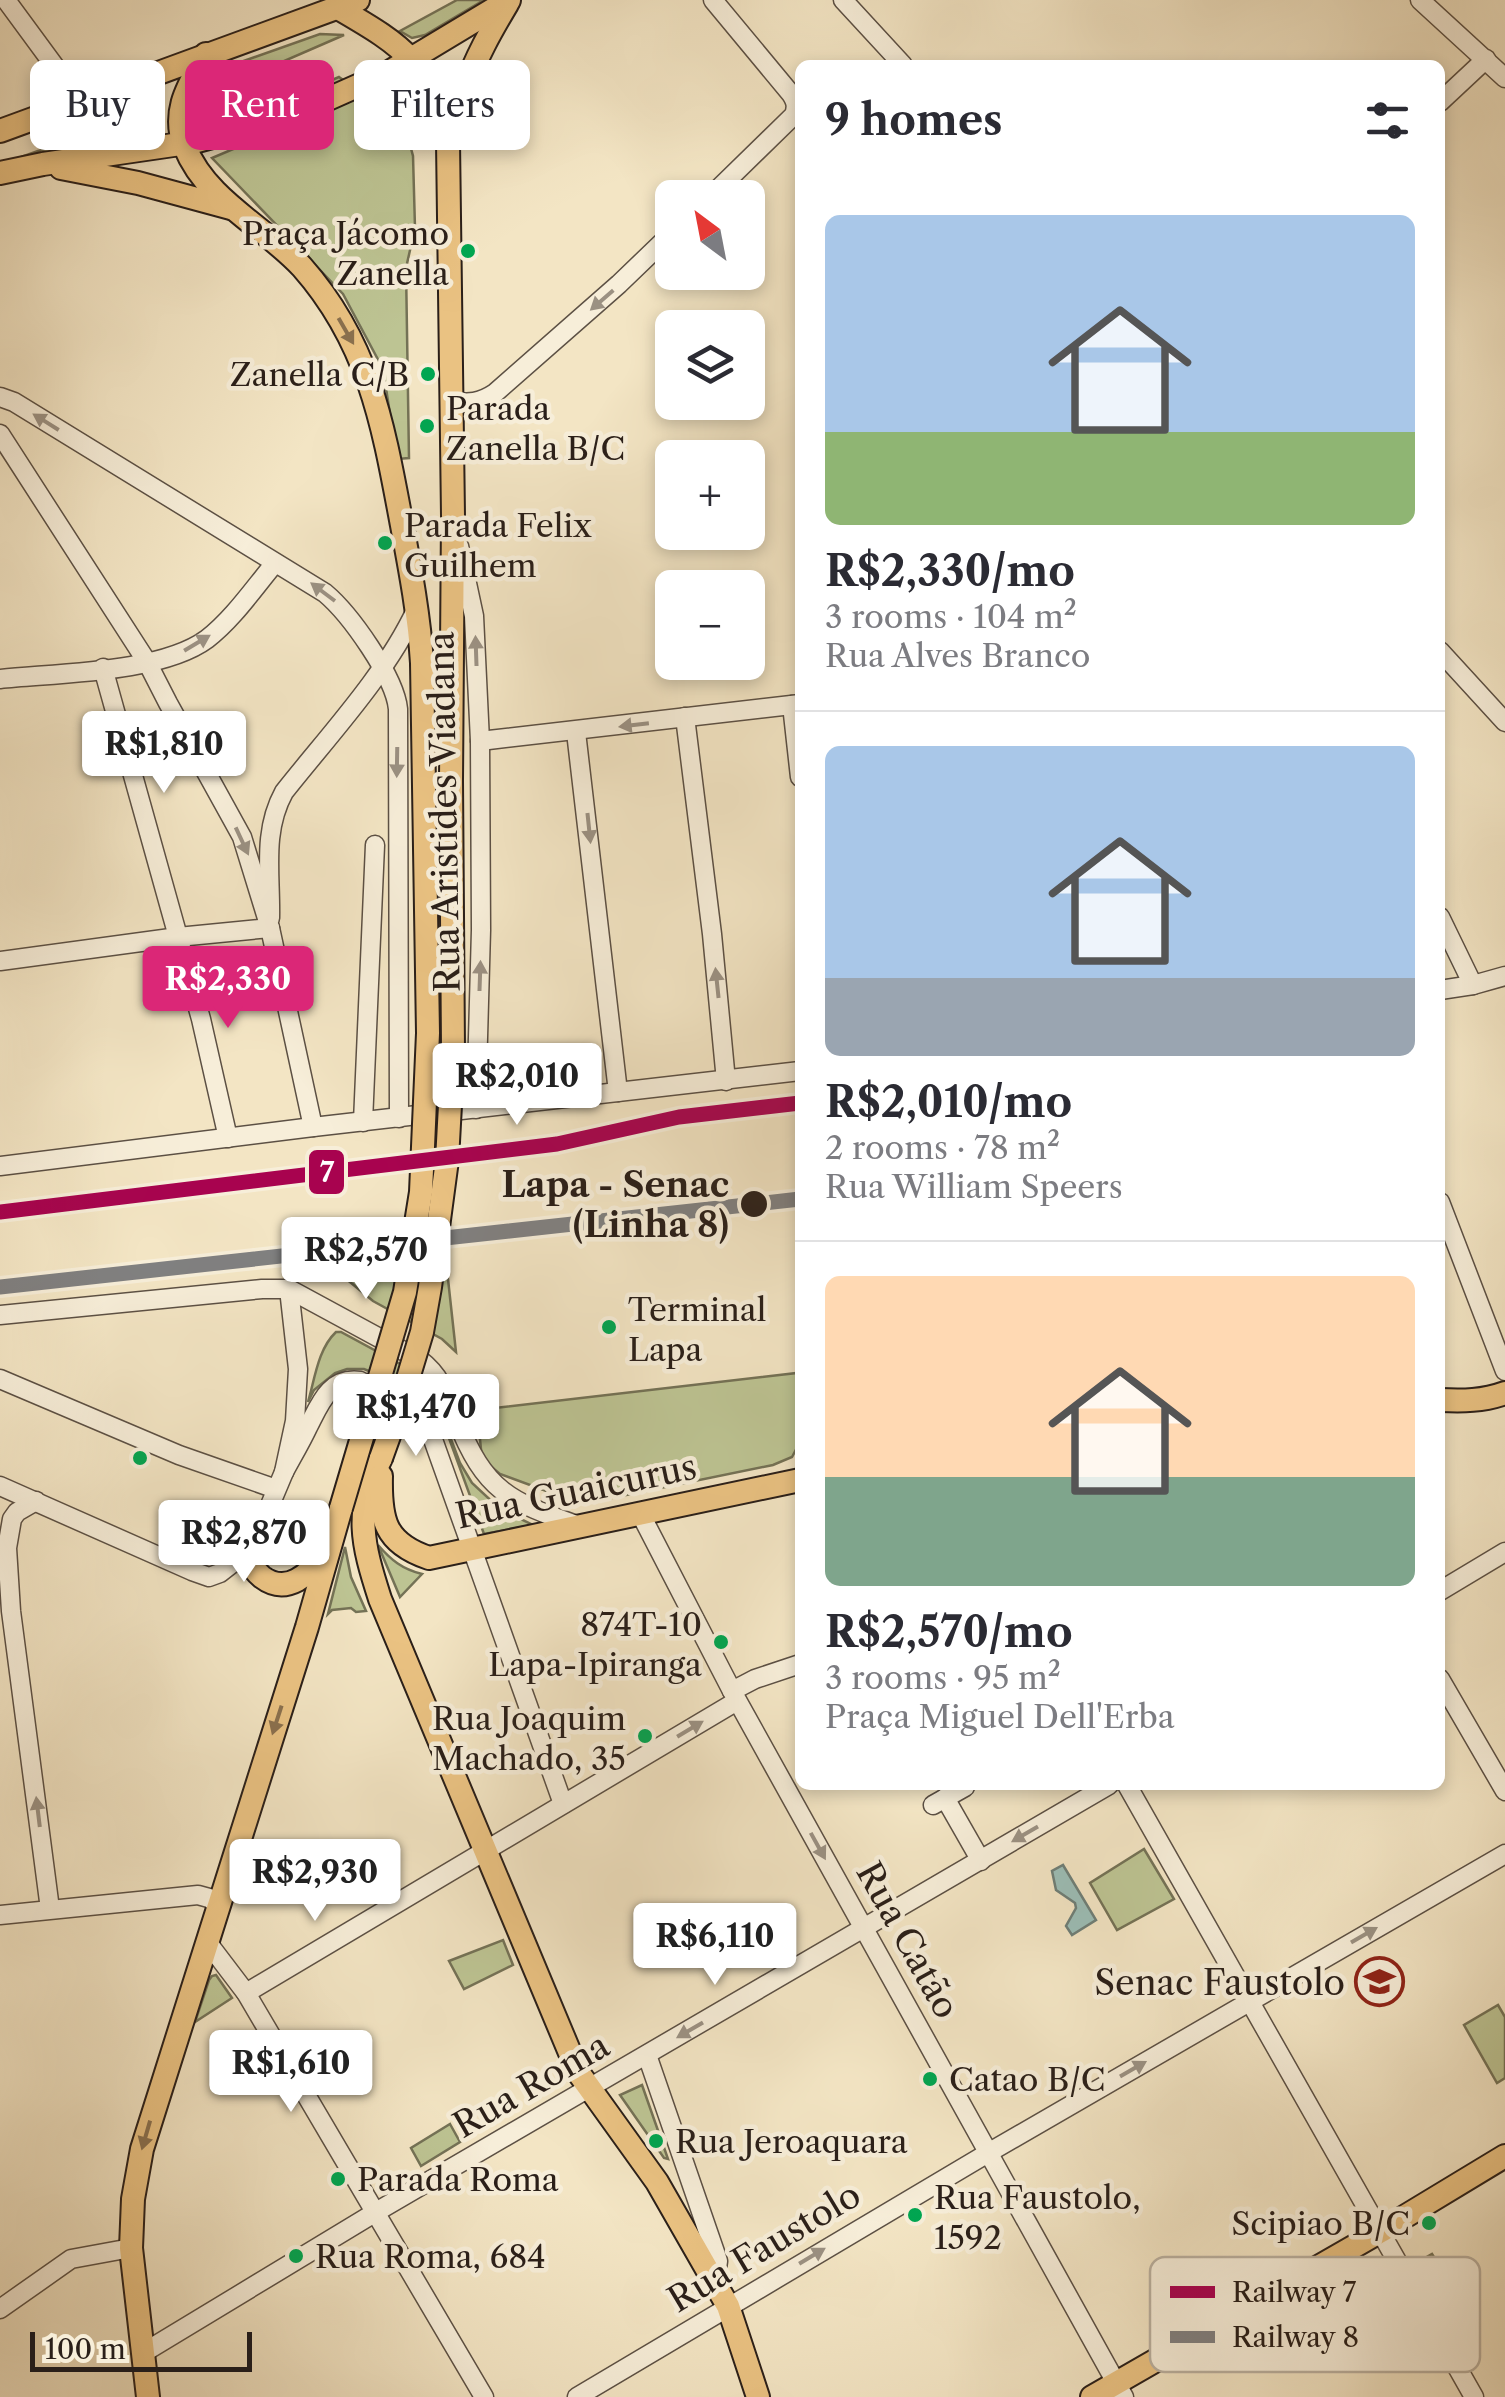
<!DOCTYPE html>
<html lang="en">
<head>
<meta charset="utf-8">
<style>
	body { margin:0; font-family:"Libre Caslon Text",serif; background:#f7f7f7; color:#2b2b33; height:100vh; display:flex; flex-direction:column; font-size:38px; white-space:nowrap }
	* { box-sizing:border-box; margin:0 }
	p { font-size:32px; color:#7c7c81 }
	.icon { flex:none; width:55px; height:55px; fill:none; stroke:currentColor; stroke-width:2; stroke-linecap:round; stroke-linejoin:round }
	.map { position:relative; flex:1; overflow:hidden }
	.panel { position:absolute; left:795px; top:60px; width:650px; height:1730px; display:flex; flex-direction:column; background:#fff; border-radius:15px; box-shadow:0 5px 15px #0003 }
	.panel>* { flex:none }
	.guide { position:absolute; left:30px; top:60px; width:615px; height:90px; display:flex; gap:20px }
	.needle { width:65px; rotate:328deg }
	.buttons { position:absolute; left:655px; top:180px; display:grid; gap:20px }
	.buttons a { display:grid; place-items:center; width:110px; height:110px; border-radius:15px; background:#fff; box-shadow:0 5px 15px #0003; font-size:50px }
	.scale { position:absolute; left:30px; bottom:25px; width:222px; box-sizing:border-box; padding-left:10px; border:5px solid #2a1f19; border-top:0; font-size:28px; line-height:35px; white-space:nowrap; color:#2a1f19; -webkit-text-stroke:8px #f7eed9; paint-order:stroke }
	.price { position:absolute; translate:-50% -85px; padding:0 22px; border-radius:10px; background:#fff; color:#222; font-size:32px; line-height:65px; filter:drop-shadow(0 2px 5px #0008) }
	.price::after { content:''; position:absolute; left:50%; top:60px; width:30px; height:22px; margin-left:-15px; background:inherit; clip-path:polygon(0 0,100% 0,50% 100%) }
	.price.selected { background:#db2777; color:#fff }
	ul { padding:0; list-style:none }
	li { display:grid; align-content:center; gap:20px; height:530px; padding:0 30px }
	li+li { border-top:2px solid #e1e1e2 }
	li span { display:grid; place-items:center; height:310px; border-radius:15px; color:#555 }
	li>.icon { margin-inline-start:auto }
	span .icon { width:180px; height:180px; fill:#fffc; stroke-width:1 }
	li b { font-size:42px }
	h2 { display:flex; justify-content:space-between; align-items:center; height:120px; padding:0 30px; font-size:42px }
	.tag { padding:0 35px; border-radius:15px; background:#fff; box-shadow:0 5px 15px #0003; font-size:35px; line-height:90px }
	.tag.selected { background:#db2777; color:#fff }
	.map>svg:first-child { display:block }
	.green { fill:#bdc493; stroke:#747256; stroke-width:2.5 }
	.water { fill:#9cbfb8; stroke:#6e7f78; stroke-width:2.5 }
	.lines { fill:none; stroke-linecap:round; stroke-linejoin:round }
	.minor-casing { stroke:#5c5044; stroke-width:21 }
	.major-casing { stroke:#2a1f19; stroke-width:26 }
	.minor { stroke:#f7eed9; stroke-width:18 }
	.major { stroke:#eac282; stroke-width:22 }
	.major-bridge-casing { stroke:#2a1f19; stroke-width:26; stroke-linecap:butt }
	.major-bridge { stroke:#eac282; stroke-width:22 }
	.rail-1-casing { stroke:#f7eed9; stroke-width:22 }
	.rail-2-casing { stroke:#f7eed9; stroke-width:22 }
	.rail-1 { stroke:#a8034f; stroke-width:15 }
	.rail-2 { stroke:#808080; stroke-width:15 }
	.oneway { fill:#9b9183 }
	.oneway2 { fill:#8a704e }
	.bus-dot { fill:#00a651; stroke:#f7eed9; stroke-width:4 }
	.stop-dot { fill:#2a1f19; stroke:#f7eed9; stroke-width:4 }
	.labels { text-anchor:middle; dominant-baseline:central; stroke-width:9; stroke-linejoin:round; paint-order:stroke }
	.bus-label { font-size:32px; fill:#2a1f19; stroke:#f7eed9; text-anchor:start }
	.street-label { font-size:35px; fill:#2a1f19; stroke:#f7eed9 }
	.stop-label { font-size:35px; font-weight:bold; fill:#2a1f19; stroke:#f7eed9; text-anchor:end }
	.poi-label { font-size:35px; fill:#2a1f19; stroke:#f7eed9; text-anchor:end }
	.key { fill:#f7eed9; stroke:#bab09f; stroke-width:2.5 }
	.key-label { font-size:28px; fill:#2a1f19 }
	.line-badge { stroke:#f7eed9; stroke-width:4 }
	.badge-label { font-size:28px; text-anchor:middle; font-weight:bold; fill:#fff }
</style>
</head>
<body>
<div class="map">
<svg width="1505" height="2397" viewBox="0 0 1505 2397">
	<rect width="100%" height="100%" fill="#f3e5c4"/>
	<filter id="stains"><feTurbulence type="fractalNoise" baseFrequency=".002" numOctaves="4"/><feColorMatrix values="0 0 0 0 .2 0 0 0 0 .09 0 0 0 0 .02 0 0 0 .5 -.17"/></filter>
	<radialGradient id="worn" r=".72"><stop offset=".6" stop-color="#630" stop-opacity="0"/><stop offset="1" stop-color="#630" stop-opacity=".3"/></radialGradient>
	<g class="green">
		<polygon points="457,0 484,0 425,35 412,38 400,31"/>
		<polygon points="320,34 344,35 252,75 198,91 195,84 221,69"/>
		<path d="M339 77 346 82C293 108 250 118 193 128L190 116 254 110 278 103Z"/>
		<polygon points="386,84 403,119 413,156 415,228 406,268 409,458 397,459 383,369 343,294 212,158"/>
		<path d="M159 95 158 103 33 135 34 132C75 117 115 100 159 95Z"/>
		<polygon points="152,122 156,142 10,161 38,151"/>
		<polygon points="390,1274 448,1279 456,1352 442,1339 373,1301 345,1278"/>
		<path d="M336 1332H341L424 1377 432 1389 460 1463 472 1483 500 1509 533 1525 484 1534 442 1419 434 1405 421 1392 364 1369H347L335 1373 314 1390 308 1402C315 1378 318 1349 336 1332Z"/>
		<polygon points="797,1373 800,1442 792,1457 773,1465 602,1500 549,1492 500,1474 482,1459 477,1410"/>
		<path d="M378 1545C391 1560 402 1569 422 1574L400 1597Z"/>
		<polygon points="345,1547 351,1577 366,1611 356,1612 351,1608 332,1610 328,1614"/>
		<polygon points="1144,1849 1174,1899 1117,1930 1090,1883"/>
		<polygon points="503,1940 513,1965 464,1989 449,1961"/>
		<polygon points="216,1975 232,1998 195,2022 209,1980 212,1976"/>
		<polygon points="1498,2005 1505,2017 1505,2078 1497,2083 1464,2025"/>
		<polygon points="642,2085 668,2159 664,2158 620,2095"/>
		<polygon points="450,2124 460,2142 421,2166 411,2148"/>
		<polygon points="1432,2254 1451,2284 1440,2292 1447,2303 1458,2296 1474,2323 1458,2333 1418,2262"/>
	</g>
	<polygon class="water" points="1063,1865 1096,1920 1072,1935 1066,1926 1076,1908 1075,1903 1056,1890 1052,1871"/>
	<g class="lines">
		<defs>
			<g id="minor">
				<polyline points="6,0 81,102"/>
				<polyline points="843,0 903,65"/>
				<polyline points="1420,0 1505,78"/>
				<polyline points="1440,102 1486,59"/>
				<path d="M709 198 794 115C797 106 796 102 791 94L713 0"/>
				<path d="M0 397 14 402 325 593C350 614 395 677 398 709L399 1118"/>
				<path d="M451 401C469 404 480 403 495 393L619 284 672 233"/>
				<polyline points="0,434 147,662 168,703 242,837 270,928 313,1127"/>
				<polyline points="459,546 474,616 480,741 481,930 476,1109"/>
				<polyline points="1440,651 1505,722"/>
				<polyline points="103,668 201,1019 228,1138"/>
				<path d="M0 679C57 673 161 673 207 639 233 619 254 588 275 563"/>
				<polyline points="792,705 800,777"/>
				<polyline points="685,717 712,934 726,1081"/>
				<polyline points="576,732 618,1092"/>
				<polyline points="480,741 800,704"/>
				<polyline points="1440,917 1473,985"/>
				<path d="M270 918C271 874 262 832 284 792 329 735 385 676 416 610"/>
				<polyline points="0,961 178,937 270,928"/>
				<polyline points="1440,990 1473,985 1505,976"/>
				<polyline points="363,1122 375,845"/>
				<polyline points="0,1166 313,1127 800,1071"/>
				<polyline points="1440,1202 1505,1371"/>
				<path d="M0 1315 262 1289H289L420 1360C440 1375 447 1395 456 1418 485 1492 509 1501 579 1526"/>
				<polyline points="0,1379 179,1455 276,1489"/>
				<path d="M284 1472C292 1457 301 1442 308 1427 320 1404 329 1377 360 1381L416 1411 430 1431 563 1804"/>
				<polyline points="0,1486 192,1571 209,1577 220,1573 252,1548 284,1472 295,1421 298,1369 289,1289"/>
				<polyline points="36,1501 17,1512 12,1519 7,1548 11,1611 50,1909"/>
				<polyline points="640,1513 732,1691 1124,2397"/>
				<polyline points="1440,1591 1505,1552"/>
				<polyline points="1440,1679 1505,1791"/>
				<polyline points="732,1691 755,1679 800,1664"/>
				<polyline points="1127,1785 1474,2397"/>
				<polyline points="945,1798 981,1861"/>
				<polyline points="933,1805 965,1787"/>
				<polyline points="0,1915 198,1895 209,1898 220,1906"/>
				<polyline points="208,1943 246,1993 484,2397"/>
				<polyline points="246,1993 737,1701"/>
				<polyline points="647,2055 715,2252 718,2261 715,2283"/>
				<polyline points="0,2309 71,2259 131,2248"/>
				<polyline points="143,2353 376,2212 1109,1785"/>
				<polyline points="577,2397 988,2153 1505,1854"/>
			</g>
			<g id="major">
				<path d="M338 8C407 48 428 62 448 142L453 516 451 781"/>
				<path d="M206 54C189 85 171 111 185 147 206 200 265 227 302 267 369 343 383 424 401 520 410 568 419 615 422 663"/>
				<polyline points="0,131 358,0"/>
				<path d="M448 142C457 123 459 108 465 89 475 59 491 31 507 4"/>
				<polyline points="61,168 138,183 234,209"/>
				<polyline points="0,173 43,164 194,142 290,116 391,71 509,0"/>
				<path d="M1440 1400C1463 1401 1483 1401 1505 1393"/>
				<path d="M381 1458C354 1512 362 1543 380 1599L578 2072 657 2182 728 2306 758 2397"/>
				<path d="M381 1476C380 1519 384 1543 429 1558L800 1480"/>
				<path d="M252 1548C250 1561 251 1568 262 1577 287 1596 310 1574 324 1553"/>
				<polyline points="148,2397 131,2248 133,2199 142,2149 307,1627 341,1508"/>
				<polyline points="1092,2397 1381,2231 1505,2156"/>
			</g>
		</defs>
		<use href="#minor" class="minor-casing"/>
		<use href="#major" class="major-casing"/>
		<use href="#minor" class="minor"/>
		<use href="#major" class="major"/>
		<defs>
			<g id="major-bridge">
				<polyline points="381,1458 400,1405 422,1332 430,1287 447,1160 453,1050 451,781"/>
				<polyline points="341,1508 405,1292 421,1192 428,1033 422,663"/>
			</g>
		</defs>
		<use href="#major-bridge" class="major-bridge-casing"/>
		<use href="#major-bridge" class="major-bridge"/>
		<defs>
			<polyline id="rail-1" points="0,1212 557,1144 679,1117 800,1103"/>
			<polyline id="rail-2" points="0,1287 800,1199"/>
		</defs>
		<use href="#rail-1" class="rail-1-casing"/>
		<use href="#rail-2" class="rail-2-casing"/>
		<use href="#rail-1" class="rail-1"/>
		<use href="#rail-2" class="rail-2"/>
	</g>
	<defs><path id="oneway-solid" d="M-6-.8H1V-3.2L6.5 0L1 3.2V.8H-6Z" transform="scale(2.5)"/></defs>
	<g class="oneway">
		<use href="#oneway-solid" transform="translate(602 300) rotate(139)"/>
		<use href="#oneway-solid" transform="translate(46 422) rotate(-148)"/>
		<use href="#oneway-solid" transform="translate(323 592) rotate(-143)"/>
		<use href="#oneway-solid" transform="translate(197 643) rotate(-31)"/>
		<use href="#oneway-solid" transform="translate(476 651) rotate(-92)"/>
		<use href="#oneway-solid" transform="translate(634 725) rotate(173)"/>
		<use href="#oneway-solid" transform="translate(397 762) rotate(91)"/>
		<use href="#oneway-solid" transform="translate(589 828) rotate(84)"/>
		<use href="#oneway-solid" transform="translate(242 841) rotate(65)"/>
		<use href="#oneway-solid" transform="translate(480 976) rotate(-88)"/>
		<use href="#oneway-solid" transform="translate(717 983) rotate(-96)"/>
		<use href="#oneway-solid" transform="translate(690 1729) rotate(-31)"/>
		<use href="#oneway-solid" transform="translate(38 1812) rotate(-97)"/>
		<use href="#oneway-solid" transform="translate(1025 1834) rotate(150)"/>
		<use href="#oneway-solid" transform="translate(818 1846) rotate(61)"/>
		<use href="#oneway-solid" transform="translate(1364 1935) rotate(-30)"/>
		<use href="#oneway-solid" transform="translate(690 2030) rotate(150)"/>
		<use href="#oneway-solid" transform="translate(1133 2069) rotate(-30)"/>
		<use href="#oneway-solid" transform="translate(812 2256) rotate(-31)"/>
	</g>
	<g class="oneway2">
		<use href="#oneway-solid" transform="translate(346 331) rotate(60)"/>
		<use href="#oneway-solid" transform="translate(277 1720) rotate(108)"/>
		<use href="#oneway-solid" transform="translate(146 2135) rotate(106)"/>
	</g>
	<defs>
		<symbol id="university-ring" viewBox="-11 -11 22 22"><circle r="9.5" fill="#f7eed9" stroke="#8f2418" stroke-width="1.5"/><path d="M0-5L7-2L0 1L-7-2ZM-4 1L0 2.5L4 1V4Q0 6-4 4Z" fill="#8f2418"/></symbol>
	</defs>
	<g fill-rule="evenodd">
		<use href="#university-ring" x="1352" y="1954" width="55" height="55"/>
	</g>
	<g class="bus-dot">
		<circle cx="468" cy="251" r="9"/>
		<circle cx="428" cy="374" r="9"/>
		<circle cx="427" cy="426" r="9"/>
		<circle cx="385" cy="543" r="9"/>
		<circle cx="609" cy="1327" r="9"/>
		<circle cx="140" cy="1458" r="9"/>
		<circle cx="721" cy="1642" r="9"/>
		<circle cx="645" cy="1736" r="9"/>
		<circle cx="930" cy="2079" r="9"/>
		<circle cx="656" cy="2141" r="9"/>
		<circle cx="338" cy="2179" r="9"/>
		<circle cx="915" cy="2215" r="9"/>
		<circle cx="1429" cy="2223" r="9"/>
		<circle cx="296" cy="2256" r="9"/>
	</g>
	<circle class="stop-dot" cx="754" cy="1204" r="15"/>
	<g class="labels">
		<g class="bus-label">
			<text x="449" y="233" text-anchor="end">Praça Jácomo<tspan x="449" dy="40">Zanella</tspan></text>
			<text x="409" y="374" text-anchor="end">Zanella C/B</text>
			<text x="446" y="408">Parada<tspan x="446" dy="40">Zanella B/C</tspan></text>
			<text x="404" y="525">Parada Felix<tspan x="404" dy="40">Guilhem</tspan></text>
			<text x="628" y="1309">Terminal<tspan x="628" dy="40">Lapa</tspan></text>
			<text x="702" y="1624" text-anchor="end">874T-10<tspan x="702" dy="40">Lapa-Ipiranga</tspan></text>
			<text x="626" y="1718" text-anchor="end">Rua Joaquim<tspan x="626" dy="40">Machado, 35</tspan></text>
			<text x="949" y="2079">Catao B/C</text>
			<text x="675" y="2141">Rua Jeroaquara</text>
			<text x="357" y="2179">Parada Roma</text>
			<text x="934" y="2197">Rua Faustolo,<tspan x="934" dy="40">1592</tspan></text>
			<text x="1410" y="2223" text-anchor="end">Scipiao B/C</text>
			<text x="315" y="2256">Rua Roma, 684</text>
		</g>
		<g class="street-label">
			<text transform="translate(444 812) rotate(-91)">Rua Aristides Viadana</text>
			<text transform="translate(576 1491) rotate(-12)">Rua Guaicurus</text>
			<text transform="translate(908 1940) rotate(61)">Rua Catão</text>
			<text transform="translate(531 2085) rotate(-30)">Rua Roma</text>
			<text transform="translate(764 2247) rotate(-31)">Rua Faustolo</text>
		</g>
		<g class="stop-label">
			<text x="729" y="1184">Lapa - Senac<tspan x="729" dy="40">(Linha 8)</tspan></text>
		</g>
		<g class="poi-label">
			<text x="1345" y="1982">Senac Faustolo</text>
		</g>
	</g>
	<rect x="1150" y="2257" width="330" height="115" rx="15" class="key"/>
	<rect x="1170" y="2286" width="45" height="12" fill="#a8034f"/>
	<rect x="1170" y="2331" width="45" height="12" fill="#808080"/>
	<g class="key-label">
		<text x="1232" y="2302">Railway 7</text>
		<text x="1232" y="2347">Railway 8</text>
	</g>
	<rect class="line-badge" x="307" y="1148" width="39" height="48" rx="10" fill="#a8034f"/>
	<g class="badge-label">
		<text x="327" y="1182">7</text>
	</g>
	<rect width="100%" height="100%" filter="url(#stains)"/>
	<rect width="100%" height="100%" fill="url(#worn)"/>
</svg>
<div class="buttons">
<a><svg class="needle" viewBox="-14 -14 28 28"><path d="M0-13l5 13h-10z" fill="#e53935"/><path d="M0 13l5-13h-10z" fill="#7c7c81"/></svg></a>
<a><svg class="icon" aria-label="layers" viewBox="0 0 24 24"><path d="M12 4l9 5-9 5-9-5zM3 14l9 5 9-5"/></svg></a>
<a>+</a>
<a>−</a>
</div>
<div class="scale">100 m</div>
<b class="price" style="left:164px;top:796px">R$1,810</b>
<b class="price selected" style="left:228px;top:1031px">R$2,330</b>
<b class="price" style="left:517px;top:1128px">R$2,010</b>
<b class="price" style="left:366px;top:1302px">R$2,570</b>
<b class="price" style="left:416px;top:1459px">R$1,470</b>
<b class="price" style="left:244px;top:1585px">R$2,870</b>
<b class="price" style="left:315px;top:1924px">R$2,930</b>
<b class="price" style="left:715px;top:1988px">R$6,110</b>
<b class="price" style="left:291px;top:2115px">R$1,610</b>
<div class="guide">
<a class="tag">Buy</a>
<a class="tag selected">Rent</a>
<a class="tag">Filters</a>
</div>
<section class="panel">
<h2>9 homes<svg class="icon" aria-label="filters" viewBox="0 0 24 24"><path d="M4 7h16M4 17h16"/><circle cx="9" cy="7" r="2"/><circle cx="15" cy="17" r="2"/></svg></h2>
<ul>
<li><span style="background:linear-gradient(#a9c7e8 70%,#8fb573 0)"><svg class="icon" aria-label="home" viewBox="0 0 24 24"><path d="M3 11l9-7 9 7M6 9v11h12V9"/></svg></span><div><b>R$2,330/mo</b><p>3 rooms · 104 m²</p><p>Rua Alves Branco</p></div></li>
<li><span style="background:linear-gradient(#a9c7e8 75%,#9aa5b1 0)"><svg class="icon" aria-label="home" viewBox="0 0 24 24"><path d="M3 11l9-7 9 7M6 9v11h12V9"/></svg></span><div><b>R$2,010/mo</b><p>2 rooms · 78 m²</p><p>Rua William Speers</p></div></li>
<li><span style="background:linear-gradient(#ffd9b3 65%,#7fa58c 0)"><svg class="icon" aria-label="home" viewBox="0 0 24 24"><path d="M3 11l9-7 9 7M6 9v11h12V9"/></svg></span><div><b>R$2,570/mo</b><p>3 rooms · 95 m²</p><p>Praça Miguel Dell'Erba</p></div></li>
</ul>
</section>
</div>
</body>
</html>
